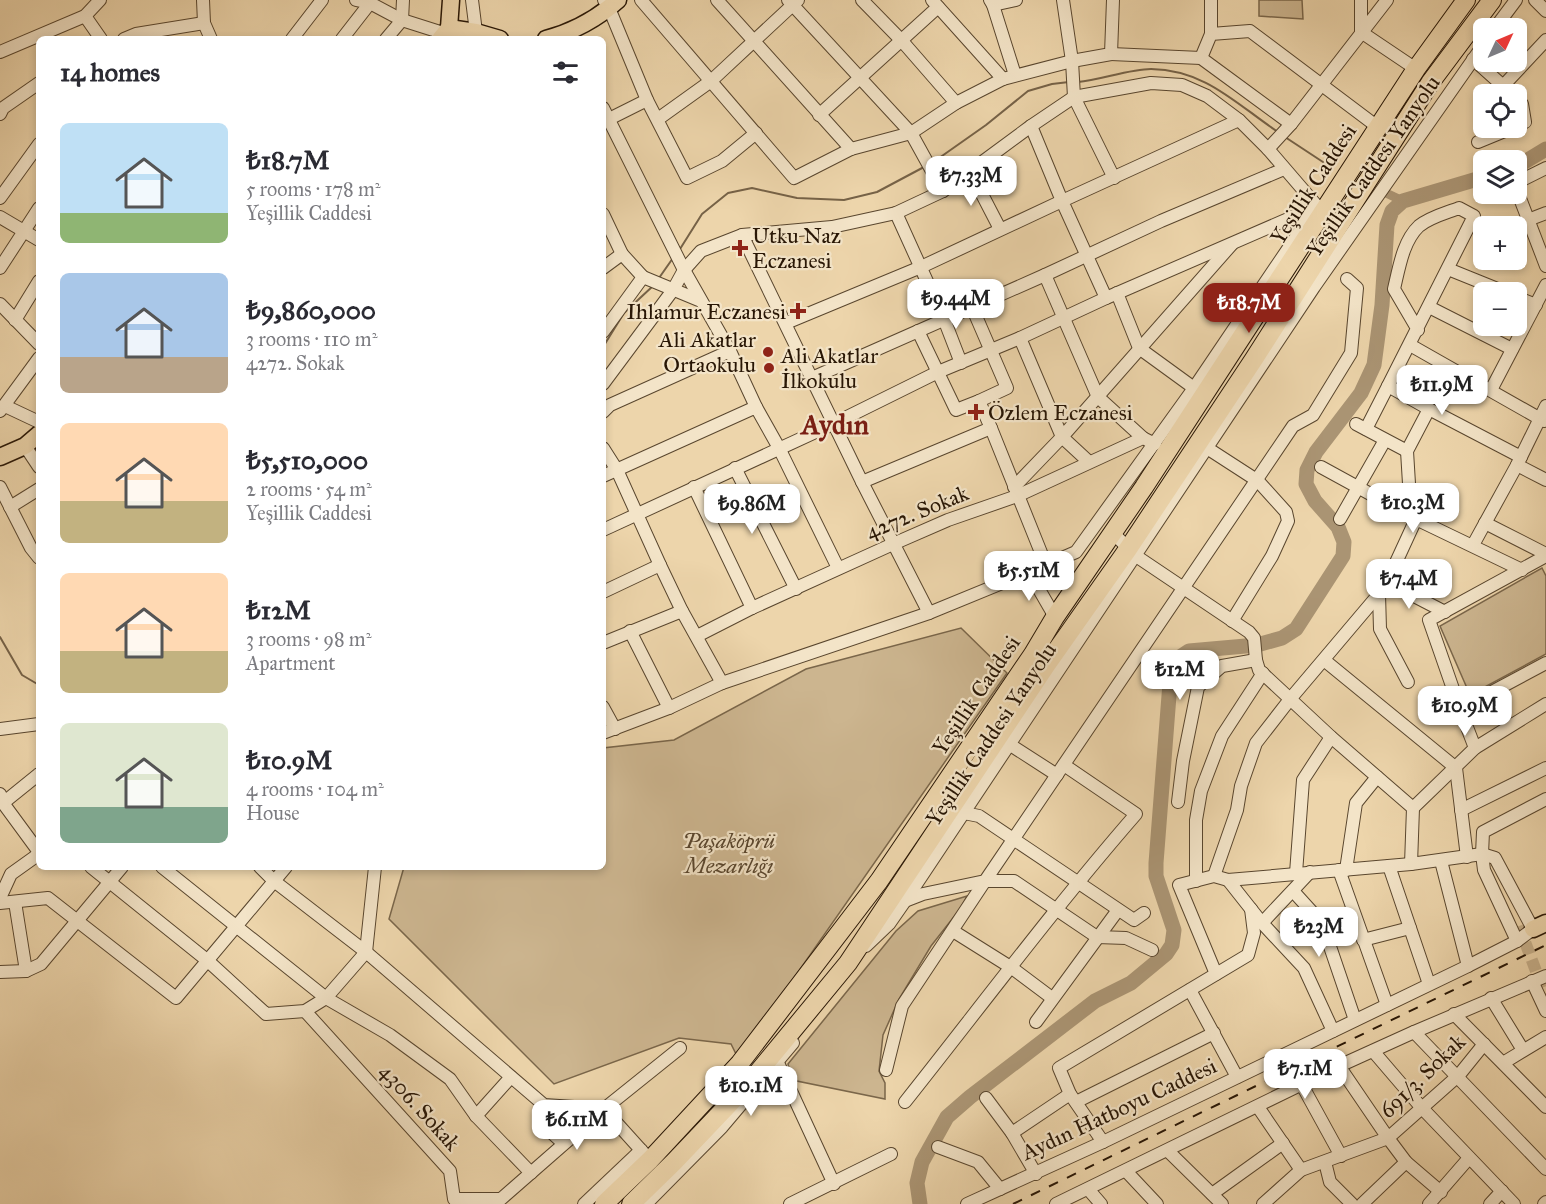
<!DOCTYPE html>
<html lang="en">
<head>
<meta charset="utf-8">
<style>
	body { margin:0; font-family:"IM FELL Great Primer",serif; background:#f2f2f3; color:#2b2b33; height:100vh; display:flex; flex-direction:column; font-size:22px; white-space:nowrap }
	* { box-sizing:border-box; margin:0 }
	p { font-size:20px; color:#7c7c81 }
	.icon { flex:none; width:33px; height:33px; fill:none; stroke:currentColor; stroke-width:2; stroke-linecap:round; stroke-linejoin:round }
	.map { position:relative; flex:1; overflow:hidden }
	.side { position:absolute; left:36px; top:36px; width:570px; height:834px; display:flex; flex-direction:column; background:#fff; border-radius:9px; box-shadow:0 3px 9px #0003 }
	.side>* { flex:none }
	.needle { width:39px; rotate:46deg }
	.fabs { position:absolute; left:1473px; top:18px; display:grid; gap:12px }
	.fabs a { display:grid; place-items:center; width:54px; height:54px; border-radius:9px; background:#fff; box-shadow:0 3px 9px #0003; font-size:30px }
	.price { position:absolute; translate:-50% -51px; padding:0 14px; border-radius:12px; background:#fff; color:#222; font-size:20px; line-height:39px; filter:drop-shadow(0 2px 3px #0008) }
	.price::after { content:''; position:absolute; left:50%; top:36px; width:18px; height:14px; margin-left:-9px; background:inherit; clip-path:polygon(0 0,100% 0,50% 100%) }
	.price.active { background:#8f2418; color:#fff }
	ul { padding:0; list-style:none }
	li { display:flex; align-items:center; gap:18px; height:150px; padding:0 24px }
	li span { display:grid; place-items:center; flex:none; width:168px; height:120px; border-radius:9px; color:#555 }
	li>.icon { margin-inline-start:auto }
	span .icon { width:72px; height:72px; fill:#fffc; stroke-width:1 }
	li b { font-size:26px }
	h2 { display:flex; justify-content:space-between; align-items:center; height:72px; padding:0 24px; font-size:26px }
	.map>svg:first-child { display:block }
	.green { fill:#ccb58f; stroke:#7a664a; stroke-width:1.5 }
	.lines { fill:none; stroke-linecap:round; stroke-linejoin:round }
	.stream { stroke:#766247; stroke-width:2 }
	.canal { stroke:#aa9473; stroke-width:9 }
	.river { stroke:#aa9473; stroke-width:15 }
	.minor-tunnel { stroke:#c6af8a; stroke-width:12; stroke-dasharray:12 6; stroke-linecap:butt }
	.minor-casing { stroke:#59462e; stroke-width:14 }
	.major-casing { stroke:#281605; stroke-width:19 }
	.highway-casing { stroke:#281605; stroke-width:20 }
	.minor { stroke:#f3e4c8; stroke-width:12 }
	.major { stroke:#edd5ab; stroke-width:16 }
	.highway { stroke:#edd5ab; stroke-width:18 }
	.rail { stroke:#281605; stroke-width:2; stroke-dasharray:10 10; stroke-linecap:butt }
	.poi-dot { fill:#8f2418; stroke:#f3e4c8; stroke-width:2 }
	.labels { text-anchor:middle; dominant-baseline:central; stroke-width:4.5; stroke-linejoin:round; paint-order:stroke }
	.street-label { font-size:22px; fill:#281605; stroke:#f3e4c8 }
	.poi-label { font-size:22px; fill:#281605; stroke:#f3e4c8; text-anchor:start }
	.park-label { font-size:22px; font-style:italic; fill:#59462e; stroke:#f3e4c8 }
	.district-label { font-size:28px; font-weight:bold; fill:#7a1f14; stroke:#f3e4c8 }
</style>
</head>
<body>
<div class="map">
<svg width="1546" height="1204" viewBox="0 0 1546 1204">
	<rect width="100%" height="100%" fill="#edd5ab"/>
	<filter id="stains"><feTurbulence type="fractalNoise" baseFrequency=".00333" numOctaves="4"/><feColorMatrix values="0 0 0 0 .2 0 0 0 0 .09 0 0 0 0 .02 0 0 0 .5 -.17"/></filter>
	<radialGradient id="worn" r=".72"><stop offset=".6" stop-color="#630" stop-opacity="0"/><stop offset="1" stop-color="#630" stop-opacity=".3"/></radialGradient>
	<g class="green">
		<polygon points="1259,0 1302,0 1303,19 1259,16"/>
		<polygon points="1542,568 1546,576 1546,654 1470,695 1440,626"/>
		<polygon points="961,628 1007,673 738,1058 731,1044 679,1038 554,1084 389,919 404,867 603,867 603,748 674,740 806,669"/>
		<polygon points="967,896 960,909 931,946 899,999 883,1035 879,1071 885,1083 885,1099 792,1080 788,1064 896,931 918,911"/>
	</g>
	<g class="lines">
		<g class="stream">
			<path d="M1078 82C1100 80 1130 69 1151 69 1206 70 1236 104 1278 132"/>
			<polyline points="1285,137 1326,164"/>
			<polyline points="932,163 986,125 1028,91 1052,84 1069,82"/>
			<polyline points="680,249 702,214 728,193 752,188 797,198 844,200 877,192 924,167"/>
			<polyline points="659,278 673,258"/>
			<polyline points="603,347 624,313 654,285"/>
			<polyline points="0,637 22,675 39,685"/>
		</g>
		<polyline class="canal" points="1386,193 1403,201"/>
		<g class="river">
			<polyline points="1516,167 1546,149"/>
			<polyline points="920,1204 917,1183 922,1162 947,1117 970,1097 1095,1001 1131,983 1166,954 1172,945 1174,930 1156,876 1156,863 1171,670 1177,659 1189,651 1257,645 1282,638 1296,629 1343,556 1344,542 1338,527 1315,501 1306,484 1307,470 1316,452 1361,393 1374,365 1382,305 1387,225 1392,211 1403,201 1484,177"/>
		</g>
		<polyline class="minor-tunnel" points="1519,926 1545,995"/>
		<defs>
			<g id="minor">
				<polyline points="203,0 204,23 211,39"/>
				<polyline points="356,0 370,3 402,20 443,33"/>
				<polyline points="472,0 476,32"/>
				<polyline points="604,0 609,8 647,100 687,178 722,161 756,133"/>
				<polyline points="641,0 794,178 851,149 911,133 956,103 1003,79 1072,61 1111,54 1113,0"/>
				<polyline points="717,0 851,149"/>
				<polyline points="788,0 911,133 943,191"/>
				<polyline points="862,0 902,41 956,103"/>
				<polyline points="932,0 1003,79"/>
				<polyline points="990,0 993,5 1015,75"/>
				<polyline points="1063,0 1072,61 1074,97 1114,178"/>
				<polyline points="1361,0 1361,32 1416,69"/>
				<polyline points="1535,0 1546,11"/>
				<polyline points="993,5 1016,0"/>
				<polyline points="85,16 101,39"/>
				<polyline points="1495,28 1516,0"/>
				<polyline points="1211,34 1211,0"/>
				<polyline points="124,39 136,34 204,23"/>
				<polyline points="292,39 322,0"/>
				<polyline points="342,39 370,3 370,0"/>
				<polyline points="386,39 402,20 403,0"/>
				<polyline points="0,52 85,16 100,0"/>
				<polyline points="1111,54 1201,58 1291,124"/>
				<polyline points="1201,58 1211,34 1250,31 1379,128"/>
				<polyline points="1473,59 1512,94"/>
				<polyline points="1503,86 1546,40"/>
				<polyline points="1516,99 1522,104 1525,122 1516,125"/>
				<polyline points="603,108 684,270 730,351 756,407"/>
				<polyline points="0,114 3,108 39,83"/>
				<polyline points="819,115 938,7"/>
				<polyline points="658,119 711,81 798,0"/>
				<polyline points="603,122 647,100"/>
				<polyline points="1478,142 1512,128"/>
				<polyline points="1268,149 1291,124 1387,0"/>
				<polyline points="970,171 1000,229"/>
				<polyline points="1516,183 1546,168"/>
				<polyline points="1516,188 1546,266"/>
				<polyline points="0,198 39,144"/>
				<polyline points="896,213 944,319 961,363"/>
				<polyline points="603,214 622,254 643,277"/>
				<polyline points="0,217 39,240"/>
				<polyline points="1528,220 1546,213"/>
				<polyline points="742,235 832,227 896,213 943,191 1031,126 1074,97 1151,83 1182,85 1207,96 1239,120 1268,149 1317,206 1194,388 1076,552 1046,565"/>
				<polyline points="0,268 39,208"/>
				<polyline points="603,268 622,254"/>
				<polyline points="1448,269 1505,292"/>
				<polyline points="1045,275 1098,397 1143,438"/>
				<polyline points="1117,293 1139,348 1194,388"/>
				<polyline points="1516,297 1536,305"/>
				<polyline points="1106,298 1062,201 1239,120"/>
				<polyline points="0,304 39,344"/>
				<polyline points="1429,307 1512,349"/>
				<polyline points="15,320 39,281"/>
				<polyline points="786,323 921,267 1062,201 1031,126"/>
				<polyline points="918,331 956,410 979,401"/>
				<polyline points="603,332 643,277 701,301"/>
				<polyline points="1020,338 1062,437 1089,462"/>
				<polyline points="1410,345 1544,421"/>
				<polyline points="812,378 1045,275 1161,221 1284,169"/>
				<polyline points="603,384 673,290 684,270 701,251 742,235 862,482 929,613 722,683 682,611 603,643"/>
				<polyline points="1491,390 1546,285"/>
				<polyline points="5,406 39,422"/>
				<polyline points="1429,409 1521,457"/>
				<polyline points="0,411 39,358"/>
				<polyline points="603,412 610,405 730,351"/>
				<polyline points="1356,424 1407,451"/>
				<polyline points="1366,429 1388,386"/>
				<polyline points="25,446 39,467"/>
				<polyline points="603,448 617,470 660,565"/>
				<polyline points="1207,448 1258,481 1286,512 1288,521 1272,556 1232,621"/>
				<polyline points="1517,465 1546,480"/>
				<polyline points="1321,467 1416,519 1522,570"/>
				<polyline points="735,468 796,589"/>
				<polyline points="603,476 756,407 779,448 838,568"/>
				<polyline points="862,482 991,428 979,401 1007,388 972,307"/>
				<polyline points="0,487 31,548 39,558"/>
				<polyline points="694,487 752,608"/>
				<polyline points="1014,487 1062,437 1232,244"/>
				<polyline points="10,507 39,489"/>
				<polyline points="1340,519 1385,440"/>
				<polyline points="1485,523 1546,554"/>
				<polyline points="603,530 835,423 938,372 1020,338 1106,298 1318,206"/>
				<polyline points="1473,545 1517,465 1546,406"/>
				<polyline points="1546,556 1429,620 1460,709 1546,663"/>
				<polyline points="1029,572 1055,617"/>
				<polyline points="1387,582 1445,612"/>
				<polyline points="603,592 660,565 682,611"/>
				<polyline points="1379,594 1380,629 1408,682"/>
				<polyline points="929,613 1046,565 991,428"/>
				<polyline points="630,631 669,708"/>
				<polyline points="697,636 752,608 893,544 948,520 1017,496 1143,438 1155,444"/>
				<polyline points="1324,660 1456,768 1467,857"/>
				<polyline points="603,707 615,729"/>
				<polyline points="1460,709 1475,748"/>
				<polyline points="0,729 39,724"/>
				<polyline points="603,733 669,708 722,683"/>
				<polyline points="1009,744 1057,775"/>
				<polyline points="0,794 3,803 39,852"/>
				<polyline points="1178,802 1183,761 1198,687 1222,666 1256,660"/>
				<polyline points="3,803 39,774"/>
				<polyline points="1413,808 1475,748 1546,704"/>
				<polyline points="1461,810 1546,768"/>
				<polyline points="964,813 979,816 1134,920 1144,913"/>
				<polyline points="1441,861 1468,966"/>
				<polyline points="1389,866 1429,984"/>
				<polyline points="91,867 208,961 266,1014 305,1011 326,998 390,1035 450,1079 476,1116 531,1173"/>
				<polyline points="162,867 326,998 366,952 375,867"/>
				<polyline points="260,867 274,881 366,952 544,1105 604,1109 680,1048"/>
				<polyline points="1339,870 1387,1005"/>
				<polyline points="1346,870 1356,803 1377,777"/>
				<polyline points="1296,873 1303,780 1331,737"/>
				<path d="M1214 876 1237 810 1241 786 1256 743 1291 698 1379 594 1387 582 1416 519 1410 500 1407 451 1429 409 1388 386 1474 216 1459 208C1446 213 1430 217 1419 226 1403 241 1399 268 1394 289L1418 330"/>
				<polyline points="1228,880 1262,923 1304,968 1333,1031"/>
				<polyline points="1196,881 1196,820 1201,791 1222,736 1263,673"/>
				<polyline points="1293,891 1322,923 1355,1020"/>
				<polyline points="0,898 11,874 39,854"/>
				<polyline points="905,901 923,894 985,881 1293,426 1313,415 1351,353 1357,288 1347,279"/>
				<polyline points="15,902 26,971"/>
				<polyline points="0,903 48,898 176,998 286,867"/>
				<polyline points="1262,923 1310,872"/>
				<polyline points="953,931 1012,968 1052,998"/>
				<polyline points="1363,940 1410,928"/>
				<polyline points="1517,941 1484,870 1482,854 1483,832 1546,799"/>
				<polyline points="866,946 889,924 905,901 1314,287 1484,44"/>
				<polyline points="0,972 26,971 41,964 122,867"/>
				<polyline points="1216,974 1179,885 1214,876 1228,880 1411,864"/>
				<polyline points="1532,981 1546,1011"/>
				<polyline points="1190,990 1237,1077"/>
				<polyline points="1491,998 1523,1050"/>
				<polyline points="305,1011 450,1171 454,1199 501,1199 604,1109 650,1160"/>
				<polyline points="1454,1014 1546,1107"/>
				<polyline points="1036,1022 1118,910"/>
				<polyline points="1414,1032 1546,1169"/>
				<polyline points="1373,1051 1421,1107 1514,1204"/>
				<polyline points="778,1063 834,1184"/>
				<polyline points="1503,1063 1546,1037"/>
				<polyline points="1339,1066 1388,1138 1406,1162 1441,1192"/>
				<polyline points="886,1070 902,1006 985,881 1014,881 1097,937 1126,938 1152,950"/>
				<polyline points="1302,1085 1341,1156"/>
				<polyline points="986,1098 1012,1133 1036,1174"/>
				<path d="M905 1102C982 1005 1055 907 1136 814L1064 765"/>
				<polyline points="1076,1102 1214,1033"/>
				<polyline points="544,1105 540,1122 563,1143"/>
				<polyline points="1258,1107 1301,1170"/>
				<polyline points="476,1116 511,1077"/>
				<polyline points="1012,1133 1070,1094"/>
				<polyline points="1103,1142 1070,1094 1059,1068 1248,955 1254,933 1251,909"/>
				<polyline points="938,1147 978,1162 1000,1189"/>
				<polyline points="1168,1151 1222,1204"/>
				<polyline points="1325,1162 1330,1182 1352,1204"/>
				<polyline points="1126,1171 1157,1204"/>
				<polyline points="1088,1189 1101,1204"/>
				<polyline points="1212,1194 1283,1143"/>
				<polyline points="584,1204 641,1150"/>
				<polyline points="646,1204 722,1127 793,1043"/>
				<polyline points="790,1204 891,1154"/>
				<polyline points="967,1204 1103,1142 1468,966 1517,941 1533,929 1495,858 1482,854 1411,864 1413,808 1331,737 1259,670 1256,660 1254,638 1249,632 1136,556 1113,533"/>
				<polyline points="1056,1204 1339,1066 1414,1032 1546,976"/>
				<polyline points="1263,1204 1301,1170 1388,1138 1459,1075 1484,1044"/>
				<polyline points="1362,1204 1406,1162"/>
				<polyline points="1429,1204 1469,1158"/>
				<polyline points="1490,1204 1502,1191"/>
				<polyline points="1544,1204 1546,1202"/>
			</g>
			<g id="major">
				<polyline points="449,28 451,0"/>
				<polyline points="440,39 449,28 476,32 500,39"/>
				<path d="M546 39C572 32 598 18 618 0"/>
				<polyline points="0,457 25,446 39,434"/>
				<polyline points="1533,929 1546,923"/>
			</g>
			<g id="highway">
				<polyline points="604,1204 650,1160 740,1063 879,881 1033,654 1055,617 1144,487 1416,69 1466,0"/>
				<polyline points="631,1204 674,1162 750,1082 848,963 1047,664 1128,549 1254,359 1430,83 1492,0"/>
			</g>
		</defs>
		<use href="#minor" class="minor-casing"/>
		<use href="#major" class="major-casing"/>
		<use href="#highway" class="highway-casing"/>
		<use href="#minor" class="minor"/>
		<use href="#major" class="major"/>
		<use href="#highway" class="highway"/>
		<polyline class="rail" points="1013,1204 1546,945"/>
	</g>
	<g class="poi-dot">
		<path d="M737 239h6v6h6v6h-6v6h-6v-6h-6v-6h6z"/>
		<path d="M795 302h6v6h6v6h-6v6h-6v-6h-6v-6h6z"/>
		<circle cx="768" cy="352" r="6"/>
		<circle cx="769" cy="368" r="6"/>
		<path d="M973 403h6v6h6v6h-6v6h-6v-6h-6v-6h6z"/>
	</g>
	<g class="labels">
		<g class="street-label">
			<text transform="translate(1373 166) rotate(-55)">Yeşillik Caddesi Yanyolu</text>
			<text transform="translate(1313 184) rotate(-57)">Yeşillik Caddesi</text>
			<text transform="translate(917 512) rotate(-22)">4272. Sokak</text>
			<text transform="translate(976 695) rotate(-56)">Yeşillik Caddesi</text>
			<text transform="translate(991 734) rotate(-56)">Yeşillik Caddesi Yanyolu</text>
			<text transform="translate(1422 1076) rotate(-44)">691/3. Sokak</text>
			<text transform="translate(420 1107) rotate(48)">4306. Sokak</text>
			<text transform="translate(1119 1109) rotate(-25)">Aydın Hatboyu Caddesi</text>
		</g>
		<g class="poi-label">
			<text x="752" y="235">Utku Naz<tspan x="752" dy="25">Eczanesi</tspan></text>
			<text x="786" y="311" text-anchor="end">Ihlamur Eczanesi</text>
			<text x="756" y="339" text-anchor="end">Ali Akatlar<tspan x="756" dy="25">Ortaokulu</tspan></text>
			<text x="781" y="355">Ali Akatlar<tspan x="781" dy="25">İlkokulu</tspan></text>
			<text x="988" y="412">Özlem Eczanesi</text>
		</g>
		<g class="park-label">
			<text x="729" y="840">Paşaköprü<tspan x="729" dy="25">Mezarlığı</tspan></text>
		</g>
		<g class="district-label">
			<text x="835" y="424">Aydın</text>
		</g>
	</g>
	<rect width="100%" height="100%" filter="url(#stains)"/>
	<rect width="100%" height="100%" fill="url(#worn)"/>
</svg>
<div class="fabs">
<a><svg class="needle" viewBox="-14 -14 28 28"><path d="M0-13l5 13h-10z" fill="#e53935"/><path d="M0 13l5-13h-10z" fill="#7c7c81"/></svg></a>
<a><svg class="icon" aria-label="locate" viewBox="0 0 24 24"><circle cx="12" cy="12" r="6"/><path d="M12 2v4M12 18v4M2 12h4M18 12h4"/></svg></a>
<a><svg class="icon" aria-label="layers" viewBox="0 0 24 24"><path d="M12 4l9 5-9 5-9-5zM3 14l9 5 9-5"/></svg></a>
<a>+</a>
<a>−</a>
</div>
<b class="price" style="left:971px;top:207px">₺7.33M</b>
<b class="price" style="left:956px;top:330px">₺9.44M</b>
<b class="price active" style="left:1249px;top:334px">₺18.7M</b>
<b class="price" style="left:1442px;top:416px">₺11.9M</b>
<b class="price" style="left:1413px;top:534px">₺10.3M</b>
<b class="price" style="left:752px;top:535px">₺9.86M</b>
<b class="price" style="left:1029px;top:602px">₺5.51M</b>
<b class="price" style="left:1409px;top:610px">₺7.4M</b>
<b class="price" style="left:1180px;top:701px">₺12M</b>
<b class="price" style="left:1465px;top:737px">₺10.9M</b>
<b class="price" style="left:1319px;top:958px">₺23M</b>
<b class="price" style="left:1305px;top:1100px">₺7.1M</b>
<b class="price" style="left:751px;top:1117px">₺10.1M</b>
<b class="price" style="left:577px;top:1151px">₺6.11M</b>
<section class="side">
<h2>14 homes<svg class="icon" aria-label="filters" viewBox="0 0 24 24"><path d="M4 7h16M4 17h16"/><circle cx="9" cy="7" r="2"/><circle cx="15" cy="17" r="2"/></svg></h2>
<ul>
<li><span style="background:linear-gradient(#bfe0f5 75%,#8fb573 0)"><svg class="icon" aria-label="home" viewBox="0 0 24 24"><path d="M3 11l9-7 9 7M6 9v11h12V9"/></svg></span><div><b>₺18.7M</b><p>5 rooms · 178 m²</p><p>Yeşillik Caddesi</p></div></li>
<li><span style="background:linear-gradient(#a9c7e8 70%,#b9a48a 0)"><svg class="icon" aria-label="home" viewBox="0 0 24 24"><path d="M3 11l9-7 9 7M6 9v11h12V9"/></svg></span><div><b>₺9,860,000</b><p>3 rooms · 110 m²</p><p>4272. Sokak</p></div></li>
<li><span style="background:linear-gradient(#ffd9b3 65%,#c2b280 0)"><svg class="icon" aria-label="home" viewBox="0 0 24 24"><path d="M3 11l9-7 9 7M6 9v11h12V9"/></svg></span><div><b>₺5,510,000</b><p>2 rooms · 54 m²</p><p>Yeşillik Caddesi</p></div></li>
<li><span style="background:linear-gradient(#ffd9b3 65%,#c2b280 0)"><svg class="icon" aria-label="home" viewBox="0 0 24 24"><path d="M3 11l9-7 9 7M6 9v11h12V9"/></svg></span><div><b>₺12M</b><p>3 rooms · 98 m²</p><p>Apartment</p></div></li>
<li><span style="background:linear-gradient(#dfe7d0 70%,#7fa58c 0)"><svg class="icon" aria-label="home" viewBox="0 0 24 24"><path d="M3 11l9-7 9 7M6 9v11h12V9"/></svg></span><div><b>₺10.9M</b><p>4 rooms · 104 m²</p><p>House</p></div></li>
</ul>
</section>
</div>
</body>
</html>
